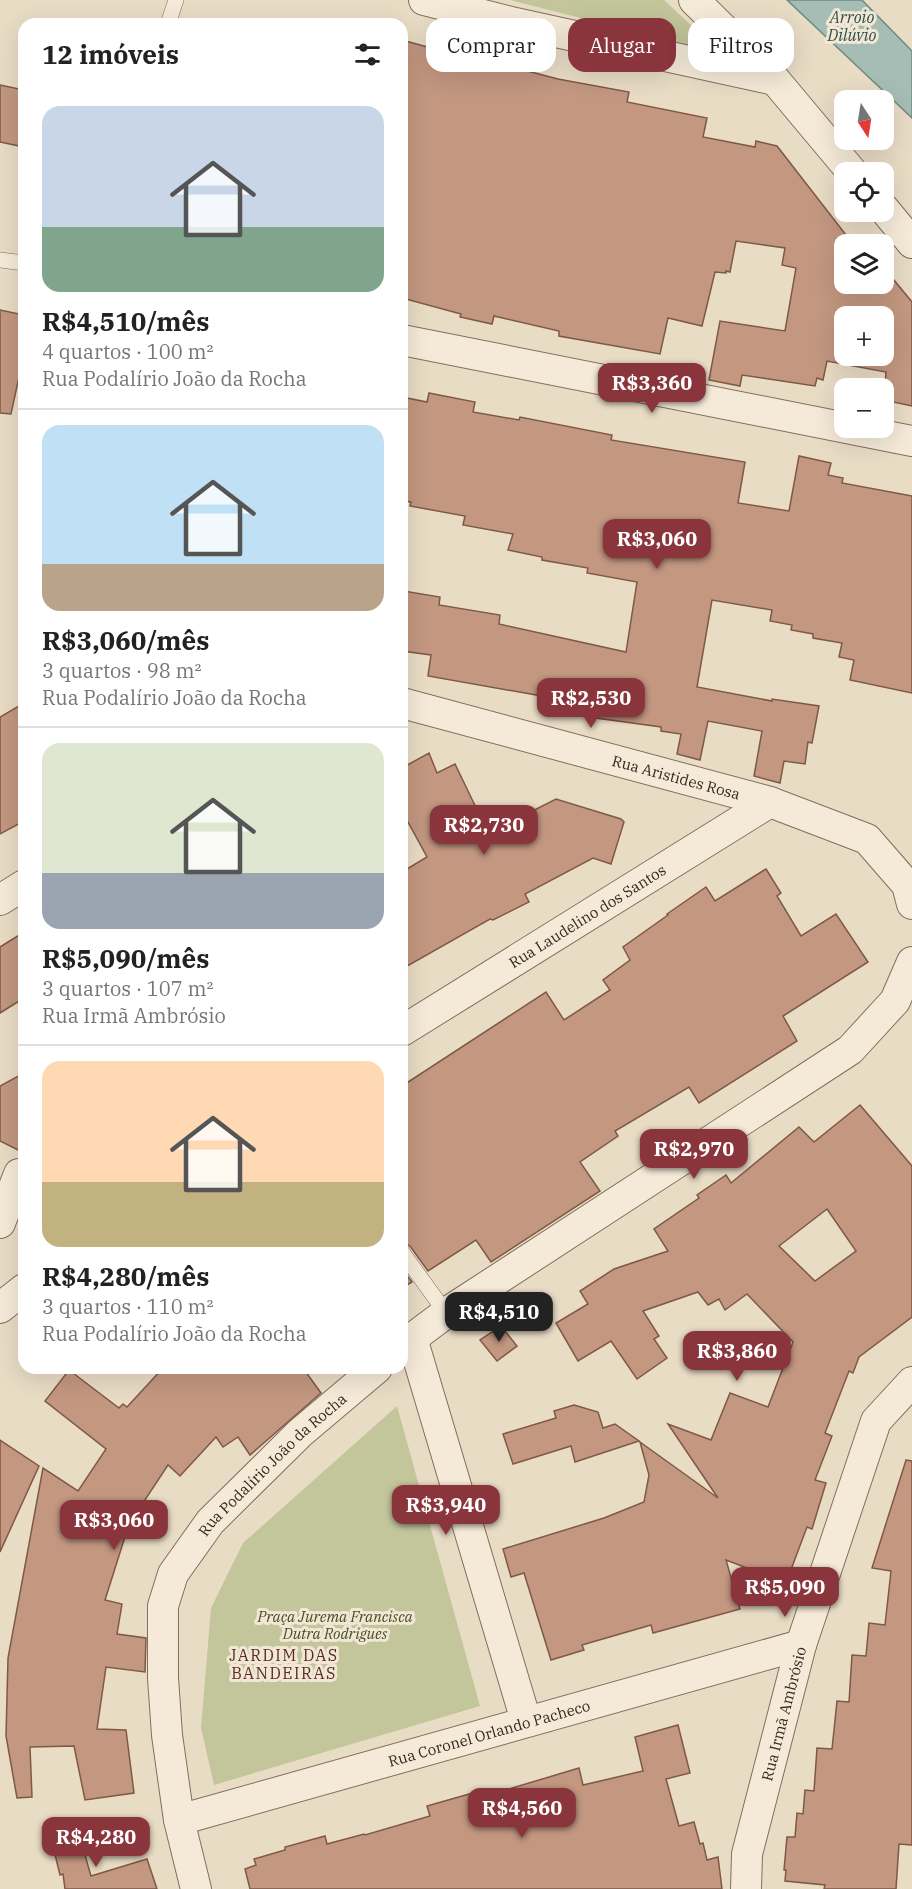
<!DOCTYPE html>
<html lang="pt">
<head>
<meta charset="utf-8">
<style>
	body { margin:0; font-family:"IBM Plex Serif",serif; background:#f2f2f2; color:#222; height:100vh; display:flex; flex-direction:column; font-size:22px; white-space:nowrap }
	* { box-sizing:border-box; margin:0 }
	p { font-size:20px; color:#767676 }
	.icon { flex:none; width:33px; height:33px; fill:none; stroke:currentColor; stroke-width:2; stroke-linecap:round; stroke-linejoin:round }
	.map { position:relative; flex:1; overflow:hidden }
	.sheet { position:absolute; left:18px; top:18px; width:390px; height:1356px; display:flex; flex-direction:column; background:#fff; border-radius:18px; box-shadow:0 6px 24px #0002 }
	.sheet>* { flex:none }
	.hud { position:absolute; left:426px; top:18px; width:396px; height:54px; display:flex; gap:12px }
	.needle { width:39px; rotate:168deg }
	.controls { position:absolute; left:834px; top:90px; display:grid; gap:12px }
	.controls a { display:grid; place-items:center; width:60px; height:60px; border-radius:12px; background:#fff; box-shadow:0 6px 24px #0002; font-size:30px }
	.price { position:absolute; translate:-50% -51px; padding:0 14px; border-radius:12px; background:#8a343b; color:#fff; font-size:20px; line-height:39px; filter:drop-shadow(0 2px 3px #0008) }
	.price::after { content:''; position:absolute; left:50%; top:36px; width:18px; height:14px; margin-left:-9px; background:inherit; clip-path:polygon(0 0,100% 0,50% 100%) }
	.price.on { background:#222; color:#fff }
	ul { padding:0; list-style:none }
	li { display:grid; align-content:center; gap:12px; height:318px; padding:0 24px }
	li+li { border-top:2px solid #e0e0e0 }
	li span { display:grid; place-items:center; height:186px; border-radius:18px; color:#555 }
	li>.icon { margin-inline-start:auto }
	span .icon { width:108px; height:108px; fill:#fffc; stroke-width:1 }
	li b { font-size:26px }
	h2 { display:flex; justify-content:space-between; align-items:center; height:72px; padding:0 24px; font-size:26px }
	.chip { padding:0 21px; border-radius:18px; background:#fff; box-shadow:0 6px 24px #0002; font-size:21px; line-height:54px }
	.chip.on { background:#8a343b; color:#fff }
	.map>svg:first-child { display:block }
	.green { fill:#c3c59b }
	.water { fill:#a6bdb5; stroke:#6e8a81; stroke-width:1.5 }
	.building { fill:#c39780; stroke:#7e5946; stroke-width:1.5; fill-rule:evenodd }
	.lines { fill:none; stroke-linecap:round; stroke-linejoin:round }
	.lane-casing { stroke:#826e5d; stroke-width:16 }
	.street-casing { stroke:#826e5d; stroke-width:32 }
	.lane { stroke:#f5ead8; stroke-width:15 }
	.street { stroke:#f5ead8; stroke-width:30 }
	.labels { text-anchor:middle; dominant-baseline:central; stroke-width:6; stroke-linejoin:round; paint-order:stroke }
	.street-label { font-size:15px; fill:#342820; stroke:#f1e7d4 }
	.park-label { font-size:15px; font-style:italic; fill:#474e28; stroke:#f1e7d4 }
	.water-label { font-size:16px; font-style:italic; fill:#31524d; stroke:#f1e7d4 }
	.neighbourhood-label { font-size:16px; letter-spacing:1.5px; fill:#5b2c24; stroke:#f1e7d4 }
</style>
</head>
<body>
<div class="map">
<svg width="912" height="1889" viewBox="0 0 912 1889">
	<rect width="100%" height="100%" fill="#e9dcc5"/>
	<g class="green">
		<polygon points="510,0 664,0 722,54"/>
		<polygon points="397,1406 480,1706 214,1785 201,1728 211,1608 243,1543"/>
	</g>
	<polygon class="water" points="787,0 862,0 912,51 912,118"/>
	<g class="building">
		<path d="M402 40 511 70 512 67 558 79 629 92 627 102 707 118 703 137 755 147 756 141 777 146 853 244H844V284H884V273L889 274 912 302V406L884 400 886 372 827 361 823 380 817 378 815 386 742 375 740 386 709 380 720 321 785 331 796 268 782 265 785 248 736 241 730 272 726 271V273L715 272 702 326 668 318 660 354 559 336V331L494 316 492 324 460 317 461 314 402 298ZM844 316H884V356H844Z"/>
		<polygon points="0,85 24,90 24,147 0,142"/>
		<polygon points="0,310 24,315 24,354 11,414 0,413"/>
		<polygon points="429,393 475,402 473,412 519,420 520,417 612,435 611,440 745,462 738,503 789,511 799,456 831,463 828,475 843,478 842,483 912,496 912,693 850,680 854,660 839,657 842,643 813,638 813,634 791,630 792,625 770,621 772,610 712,600 697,687 772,701 772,699 819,706 812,743 808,742 805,764 784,761 780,783 754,776 762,731 708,721 700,760 677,754 681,734 661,731 661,727 567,714 568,704 553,701 553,698 428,676 431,655 402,651 402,605 404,591 440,597 439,605 500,615 499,624 626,652 637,582 587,573 588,568 542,560 542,557 508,550 513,534 463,525 465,516 410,506 411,502 402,501 402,397 427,402"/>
		<polygon points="24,703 24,821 0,834 0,717"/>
		<polygon points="429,753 437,773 455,764 481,818 485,816 493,831 556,799 621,819 624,822 611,864 593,858 525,894 529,902 493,920 490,919 402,969 402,872 427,857 402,811 402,768"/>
		<polygon points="766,869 781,893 777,896 801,936 836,914 868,962 783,1016 797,1041 699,1103 689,1087 615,1131 618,1136 580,1162 600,1191 491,1262 476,1240 428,1271 410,1246 402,1242 402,1086 546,992 564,1020 610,990 603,980 630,960 623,947 668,915 667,914 706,887 715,901"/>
		<polygon points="24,932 24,998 0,1013 0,947"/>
		<polygon points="24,1073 24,1153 0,1141 0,1086"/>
		<path d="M860 1105 912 1166V1317L859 1357 853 1373 849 1371 825 1433 832 1436 815 1480 826 1483 812 1529 807 1527 786 1583 726 1560 740 1609 653 1633 651 1625 582 1645 584 1650 551 1660 524 1573 511 1577 503 1549 604 1518 644 1502 649 1475 640 1442 718 1498 668 1424 711 1440 730 1393 768 1407 793 1342 747 1294 725 1310 719 1299 708 1305 698 1292 643 1311 659 1336 654 1339 667 1358 637 1379 611 1341 578 1361 556 1323 588 1304 580 1291 614 1269 668 1251 654 1229 699 1198 697 1195 726 1175 731 1183 799 1127 814 1142ZM827 1209 856 1251 815 1281 779 1246Z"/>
		<polygon points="402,1269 412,1282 402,1288"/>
		<polygon points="501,1326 517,1346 497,1361 480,1340"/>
		<polygon points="163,1368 303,1368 321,1393 250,1455 238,1437 223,1447 216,1437 180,1476 168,1465 129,1524 105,1600 122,1604 117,1634 146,1638 145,1672 106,1667 97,1729 126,1730 134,1793 85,1800 74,1746 30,1747 32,1797 17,1798 6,1736 8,1658 43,1468 78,1491 106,1449 45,1401 69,1370 119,1408 123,1404 127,1407"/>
		<polygon points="574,1405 598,1412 603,1428 615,1424 639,1441 575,1462 571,1446 513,1464 503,1434 556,1418 554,1411"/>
		<polygon points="0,1440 39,1466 0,1552"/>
		<polygon points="906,1460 912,1461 912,1845 899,1844 896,1889 824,1889 825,1885 785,1881 786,1870 784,1870 787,1837 795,1837 797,1813 803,1814 805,1790 814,1791 817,1748 832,1749 837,1701 849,1702 852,1655 866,1656 869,1623 885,1625 891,1571 872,1568"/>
		<polygon points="678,1725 690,1773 666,1779 679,1826 694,1822 700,1844 703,1843 707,1860 718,1857 722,1889 250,1889 245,1869 256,1865 254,1859 285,1850 285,1847 325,1836 327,1844 364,1834 365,1835 430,1816 427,1806 487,1789 489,1795 579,1768 583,1785 643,1771 635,1737"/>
		<polygon points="77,1827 91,1876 147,1859 157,1889 65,1889 63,1874 60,1875 50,1834"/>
	</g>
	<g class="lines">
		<defs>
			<g id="lane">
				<polyline points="168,24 176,0"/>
				<polyline points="0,260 24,263"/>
				<polyline points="402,1252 446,1313"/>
			</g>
			<g id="street">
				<polyline points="424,0 515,23 775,80"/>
				<polyline points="694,0 775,80 852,172"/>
				<polyline points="884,209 912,243"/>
				<polyline points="402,340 912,441"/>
				<path id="s1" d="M402 703 770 802 867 839 907 885 912 904"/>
				<polyline points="0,900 24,885"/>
				<path id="s2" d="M402 1031 770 802"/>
				<polyline points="0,1223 19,1174"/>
				<polyline points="0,1308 24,1289"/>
				<polyline points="412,1338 526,1721"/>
				<polyline points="402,1346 446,1313 850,1050 895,1001 912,962"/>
				<path id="s3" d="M179 1820 801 1645"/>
				<path id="s4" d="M196 1889 179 1820 167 1735 163 1678V1606L173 1574 210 1522 300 1433 377 1368"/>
				<path id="s5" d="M746 1889 747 1854 801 1645 876 1421 912 1382"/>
			</g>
		</defs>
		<use href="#lane" class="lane-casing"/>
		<use href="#street" class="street-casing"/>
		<use href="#lane" class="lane"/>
		<use href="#street" class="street"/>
	</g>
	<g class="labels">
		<g class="street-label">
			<text stroke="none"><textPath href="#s1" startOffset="284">Rua Aristides Rosa</textPath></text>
			<text stroke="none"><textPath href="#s2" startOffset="218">Rua Laudelino dos Santos</textPath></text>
			<text stroke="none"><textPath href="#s4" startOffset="468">Rua Podalírio João da Rocha</textPath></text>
			<text stroke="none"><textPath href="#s5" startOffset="180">Rua Irmã Ambrósio</textPath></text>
			<text stroke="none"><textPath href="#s3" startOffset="322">Rua Coronel Orlando Pacheco</textPath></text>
		</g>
		<g class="park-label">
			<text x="335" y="1616">Praça Jurema Francisca<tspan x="335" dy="17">Dutra Rodrigues</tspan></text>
		</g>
		<g class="water-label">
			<text x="852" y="17">Arroio<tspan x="852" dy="18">Dilúvio</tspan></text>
		</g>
		<g class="neighbourhood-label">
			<text x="284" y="1655">JARDIM DAS<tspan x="284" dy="18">BANDEIRAS</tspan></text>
		</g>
	</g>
</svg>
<div class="controls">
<a><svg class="needle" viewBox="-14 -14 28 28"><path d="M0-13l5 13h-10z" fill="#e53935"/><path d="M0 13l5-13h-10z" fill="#767676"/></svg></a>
<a><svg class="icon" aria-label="locate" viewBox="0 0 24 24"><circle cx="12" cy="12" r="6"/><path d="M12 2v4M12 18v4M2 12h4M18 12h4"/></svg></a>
<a><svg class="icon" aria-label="layers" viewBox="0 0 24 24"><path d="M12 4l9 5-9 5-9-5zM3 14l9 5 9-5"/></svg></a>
<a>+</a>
<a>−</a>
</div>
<b class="price" style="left:652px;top:414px">R$3,360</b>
<b class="price" style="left:657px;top:570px">R$3,060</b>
<b class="price" style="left:591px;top:729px">R$2,530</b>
<b class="price" style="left:484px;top:856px">R$2,730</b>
<b class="price" style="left:694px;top:1180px">R$2,970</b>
<b class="price on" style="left:499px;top:1343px">R$4,510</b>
<b class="price" style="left:737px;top:1382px">R$3,860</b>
<b class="price" style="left:446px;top:1536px">R$3,940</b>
<b class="price" style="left:114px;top:1551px">R$3,060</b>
<b class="price" style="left:785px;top:1618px">R$5,090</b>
<b class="price" style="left:522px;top:1839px">R$4,560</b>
<b class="price" style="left:96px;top:1868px">R$4,280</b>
<div class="hud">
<a class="chip">Comprar</a>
<a class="chip on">Alugar</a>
<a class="chip">Filtros</a>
</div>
<section class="sheet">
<h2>12 imóveis<svg class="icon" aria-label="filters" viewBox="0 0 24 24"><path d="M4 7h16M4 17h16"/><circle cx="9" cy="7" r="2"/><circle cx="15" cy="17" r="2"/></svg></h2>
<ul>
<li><span style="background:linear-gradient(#c9d6e8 65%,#7fa58c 0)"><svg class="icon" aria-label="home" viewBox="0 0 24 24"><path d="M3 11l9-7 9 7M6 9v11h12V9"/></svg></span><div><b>R$4,510/mês</b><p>4 quartos · 100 m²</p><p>Rua Podalírio João da Rocha</p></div></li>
<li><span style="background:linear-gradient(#bfe0f5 75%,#b9a48a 0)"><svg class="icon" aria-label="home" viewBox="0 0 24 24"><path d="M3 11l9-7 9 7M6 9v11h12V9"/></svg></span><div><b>R$3,060/mês</b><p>3 quartos · 98 m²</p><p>Rua Podalírio João da Rocha</p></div></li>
<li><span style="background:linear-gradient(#dfe7d0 70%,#9aa5b1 0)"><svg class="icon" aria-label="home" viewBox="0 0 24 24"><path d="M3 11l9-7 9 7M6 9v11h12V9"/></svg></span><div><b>R$5,090/mês</b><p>3 quartos · 107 m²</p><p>Rua Irmã Ambrósio</p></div></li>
<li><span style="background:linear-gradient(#ffd9b3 65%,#c2b280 0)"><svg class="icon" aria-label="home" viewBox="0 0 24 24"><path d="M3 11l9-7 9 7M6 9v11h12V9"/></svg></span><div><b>R$4,280/mês</b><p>3 quartos · 110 m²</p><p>Rua Podalírio João da Rocha</p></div></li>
</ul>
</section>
</div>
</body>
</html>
